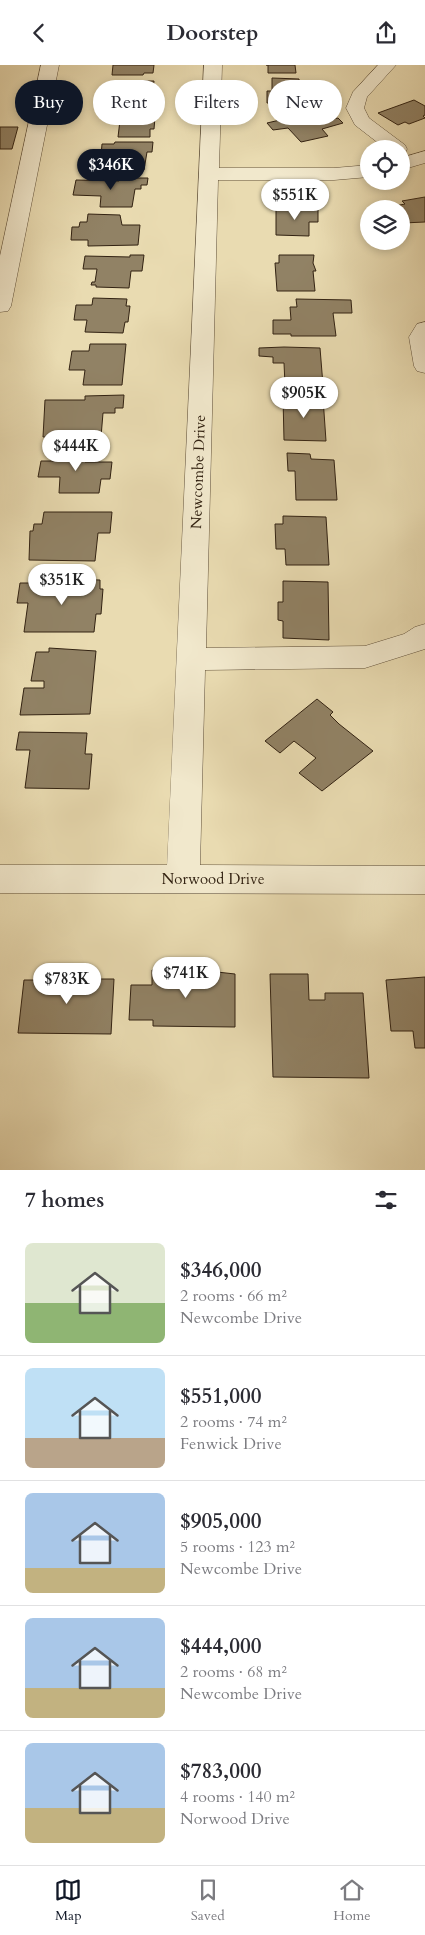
<!DOCTYPE html>
<html lang="en">
<head>
<meta charset="utf-8">
<style>
	body { margin:0; font-family:Cardo,serif; background:#f7f7f7; color:#2b2b33; height:100vh; display:flex; flex-direction:column; font-size:19px; white-space:nowrap }
	* { box-sizing:border-box; margin:0 }
	p { font-size:16px; color:#7c7c81 }
	.icon { flex:none; width:28px; height:28px; fill:none; stroke:currentColor; stroke-width:2; stroke-linecap:round; stroke-linejoin:round }
	.map { position:relative; height:1105px; overflow:hidden }
	.side { display:flex; flex-direction:column; background:#fff; flex:1 }
	.side>* { flex:none }
	.banner { position:absolute; left:15px; top:15px; width:395px; height:45px; display:flex; gap:10px }
	.fabs { position:absolute; left:360px; top:75px; display:grid; gap:10px }
	.fabs a { display:grid; place-items:center; width:50px; height:50px; border-radius:50%; background:#fff; box-shadow:0 2px 8px #0003; font-size:25px }
	.price { position:absolute; translate:-50% -42px; padding:0 11px; border-radius:18px; background:#fff; color:#222; font-size:16px; line-height:32px; filter:drop-shadow(0 1px 2px #0008) }
	.price::after { content:''; position:absolute; left:50%; top:30px; width:15px; height:11px; margin-left:-8px; background:inherit; clip-path:polygon(0 0,100% 0,50% 100%) }
	.price.on { background:#111827; color:#fff }
	ul { padding:0; list-style:none }
	li { display:flex; align-items:center; gap:15px; height:125px; padding:0 25px }
	li+li { border-top:1px solid #e1e1e2 }
	li span { display:grid; place-items:center; flex:none; width:140px; height:100px; border-radius:8px; color:#555 }
	li>.icon { margin-inline-start:auto }
	span .icon { width:60px; height:60px; fill:#fffc; stroke-width:1 }
	li b { font-size:21px }
	h2 { display:flex; justify-content:space-between; align-items:center; height:60px; padding:0 25px; font-size:21px }
	.chip { padding:0 18px; border-radius:22px; background:#fff; box-shadow:0 2px 8px #0003; font-size:18px; line-height:45px }
	.chip.on { background:#111827; color:#fff }
	header { display:flex; justify-content:space-between; align-items:center; height:65px; padding:0 25px; background:#fff; font-size:22px; font-weight:800 }
	.menu { display:flex; justify-content:space-around; align-items:center; height:70px; border-top:1px solid #e1e1e2; background:#fff; font-size:14px; color:#7c7c81 }
	.menu a { display:grid; justify-items:center; gap:2px }
	.menu .on { color:#111827 }
	.map>svg:first-child { display:block }
	.building { fill:#918265; stroke:#322212 }
	.lines { fill:none; stroke-linecap:round; stroke-linejoin:round }
	.minor-casing { stroke:#60503a; stroke-width:1 }
	.minor { fill:#f1e8cc; fill-rule:evenodd }
	.labels { text-anchor:middle; dominant-baseline:central; stroke-width:4; stroke-linejoin:round; paint-order:stroke }
	.street-label { font-size:15px; fill:#322212; stroke:#f1e8cc }
</style>
</head>
<body>
<header><svg class="icon" aria-label="back" viewBox="0 0 24 24"><path d="M15 5l-7 7 7 7"/></svg>Doorstep<svg class="icon" aria-label="share" viewBox="0 0 24 24"><path d="M12 15V3M7 8l5-5 5 5M5 13v7h14v-7"/></svg></header>
<div class="map">
<svg width="425" height="1105" viewBox="0 0 425 1105">
	<rect width="100%" height="100%" fill="#e9dbb1"/>
	<filter id="stains"><feTurbulence type="fractalNoise" baseFrequency=".004" numOctaves="4"/><feColorMatrix values="0 0 0 0 .2 0 0 0 0 .09 0 0 0 0 .02 0 0 0 .5 -.17"/></filter>
	<radialGradient id="worn" r=".72"><stop offset=".6" stop-color="#630" stop-opacity="0"/><stop offset="1" stop-color="#630" stop-opacity=".3"/></radialGradient>
	<g class="building">
		<polygon points="113,0 154,0 153,8 144,8 143,10 112,10"/>
		<polygon points="266,0 295,0 296,8 268,8 268,0"/>
		<polygon points="272,13 299,14 300,25 304,25 304,39 267,38 267,26 272,26"/>
		<polygon points="116,16 154,16 153,26 144,26 143,38 114,38"/>
		<polygon points="414,35 425,41 425,50 423,51 425,53 409,59 405,57 398,60 378,48"/>
		<polygon points="121,47 151,47 151,52 155,52 154,64 150,64 150,72 118,72"/>
		<polygon points="293,52 296,55 310,52 315,58 338,53 343,58 322,64 328,71 301,77 288,63 273,65 267,58"/>
		<polygon points="0,62 18,62 12,84 0,84"/>
		<polygon points="115,77 153,77 152,87 147,87 144,105 113,105 114,91 101,91 102,79 114,79"/>
		<polygon points="120,113 148,113 147,120 141,120 141,124 135,124 132,142 100,142 101,131 73,130 76,115 119,116"/>
		<polygon points="425,132 425,157 403,158 409,165 401,167 401,144 379,144 405,139 402,136"/>
		<polygon points="276,143 318,143 318,157 309,157 309,171 276,170"/>
		<polygon points="88,149 120,150 122,160 140,160 138,180 88,181 88,175 71,175 72,162 79,162 80,157 87,157"/>
		<polygon points="130,190 144,190 142,206 131,206 129,223 96,222 96,220 91,220 92,217 95,217 97,204 83,204 85,191 130,192"/>
		<polygon points="279,190 314,190 313,198 316,206 313,206 315,226 277,226 275,198 279,198"/>
		<polygon points="93,233 127,234 126,241 130,241 128,257 125,257 123,268 85,267 87,255 74,255 76,240 92,240"/>
		<polygon points="296,234 351,235 352,248 333,248 336,271 291,271 291,269 273,269 273,255 291,255 290,242 297,242"/>
		<polygon points="90,279 126,279 122,320 83,320 85,305 69,305 72,286 89,286"/>
		<polygon points="284,282 320,283 323,320 285,320 284,298 273,298 273,292 259,291 259,283"/>
		<polygon points="124,330 123,343 115,343 115,348 103,348 101,372 43,372 45,335 85,335 85,331"/>
		<polygon points="283,332 323,333 326,376 284,375"/>
		<polygon points="58,385 86,387 85,390 89,390 85,397 112,397 110,414 101,414 99,428 59,428 60,412 38,412 41,396 57,396"/>
		<polygon points="287,388 310,389 311,394 334,395 337,435 296,435 295,406 288,406"/>
		<polygon points="44,447 112,447 110,468 98,468 95,496 29,495 30,466 33,466 34,459 42,459"/>
		<polygon points="283,451 326,452 329,500 286,500 285,484 276,484 275,459 283,459"/>
		<polygon points="55,514 100,515 100,524 103,524 101,549 96,549 94,567 24,567 28,538 17,538 20,518 40,518 40,522 54,522"/>
		<polygon points="283,516 328,517 329,575 283,573 283,556 278,555 278,537 283,537"/>
		<polygon points="49,583 96,586 90,649 20,650 24,623 44,623 44,616 31,616 36,587 49,587"/>
		<polygon points="317,634 333,647 330,650 339,659 373,686 322,726 299,708 316,693 294,676 280,688 265,676"/>
		<polygon points="19,667 87,668 85,689 92,689 89,724 25,723 30,685 16,685"/>
		<polygon points="152,905 199,905 235,909 235,962 153,961 153,955 129,955 131,920 152,920"/>
		<polygon points="40,909 85,909 85,914 114,914 111,969 18,968 24,915 39,915"/>
		<polygon points="270,909 308,909 309,935 325,935 325,928 363,928 369,1013 273,1012"/>
		<polygon points="425,912 425,983 415,983 413,966 391,966 386,915"/>
	</g>
	<g class="lines">
		<defs>
			<g id="minor">
				<polygon points="41,0 59,0 11,241 8,246 0,247 0,191"/>
				<polygon points="204,0 222,0 219,103 334,103 369,100 369,112 334,115 218,115 206,583 365,581 404,569 415,562 425,559 425,584 365,603 205,605 200,800 425,801 425,829 0,828 0,800 167,800"/>
				<polygon points="378,0 396,0 367,32 364,43 369,53 405,80 407,84 405,88 401,89 401,84 386,84 355,60 346,43 353,27"/>
				<polygon points="425,86 425,98 401,105 401,93"/>
				<polygon points="425,257 425,308 417,306 414,301 409,272 417,259"/>
			</g>
		</defs>
		<use href="#minor" class="minor-casing"/>
		<use href="#minor" class="minor"/>
	</g>
	<g class="labels">
		<g class="street-label">
			<text transform="translate(198 407) rotate(-88)">Newcombe Drive</text>
			<text x="213" y="814">Norwood Drive</text>
		</g>
	</g>
	<rect width="100%" height="100%" filter="url(#stains)"/>
	<rect width="100%" height="100%" fill="url(#worn)"/>
</svg>
<div class="fabs">
<a><svg class="icon" aria-label="locate" viewBox="0 0 24 24"><circle cx="12" cy="12" r="6"/><path d="M12 2v4M12 18v4M2 12h4M18 12h4"/></svg></a>
<a><svg class="icon" aria-label="layers" viewBox="0 0 24 24"><path d="M12 4l9 5-9 5-9-5zM3 14l9 5 9-5"/></svg></a>
</div>
<b class="price on" style="left:111px;top:126px">$346K</b>
<b class="price" style="left:295px;top:156px">$551K</b>
<b class="price" style="left:304px;top:354px">$905K</b>
<b class="price" style="left:76px;top:407px">$444K</b>
<b class="price" style="left:62px;top:541px">$351K</b>
<b class="price" style="left:186px;top:934px">$741K</b>
<b class="price" style="left:67px;top:940px">$783K</b>
<div class="banner">
<a class="chip on">Buy</a>
<a class="chip">Rent</a>
<a class="chip">Filters</a>
<a class="chip">New</a>
</div>
</div>
<section class="side">
<h2>7 homes<svg class="icon" aria-label="filters" viewBox="0 0 24 24"><path d="M4 7h16M4 17h16"/><circle cx="9" cy="7" r="2"/><circle cx="15" cy="17" r="2"/></svg></h2>
<ul>
<li><span style="background:linear-gradient(#dfe7d0 60%,#8fb573 0)"><svg class="icon" aria-label="home" viewBox="0 0 24 24"><path d="M3 11l9-7 9 7M6 9v11h12V9"/></svg></span><div><b>$346,000</b><p>2 rooms · 66 m²</p><p>Newcombe Drive</p></div></li>
<li><span style="background:linear-gradient(#bfe0f5 70%,#b9a48a 0)"><svg class="icon" aria-label="home" viewBox="0 0 24 24"><path d="M3 11l9-7 9 7M6 9v11h12V9"/></svg></span><div><b>$551,000</b><p>2 rooms · 74 m²</p><p>Fenwick Drive</p></div></li>
<li><span style="background:linear-gradient(#a9c7e8 75%,#c2b280 0)"><svg class="icon" aria-label="home" viewBox="0 0 24 24"><path d="M3 11l9-7 9 7M6 9v11h12V9"/></svg></span><div><b>$905,000</b><p>5 rooms · 123 m²</p><p>Newcombe Drive</p></div></li>
<li><span style="background:linear-gradient(#a9c7e8 70%,#c2b280 0)"><svg class="icon" aria-label="home" viewBox="0 0 24 24"><path d="M3 11l9-7 9 7M6 9v11h12V9"/></svg></span><div><b>$444,000</b><p>2 rooms · 68 m²</p><p>Newcombe Drive</p></div></li>
<li><span style="background:linear-gradient(#a9c7e8 65%,#c2b280 0)"><svg class="icon" aria-label="home" viewBox="0 0 24 24"><path d="M3 11l9-7 9 7M6 9v11h12V9"/></svg></span><div><b>$783,000</b><p>4 rooms · 140 m²</p><p>Norwood Drive</p></div></li>
</ul>
</section>
<nav class="menu">
<a class="on"><svg class="icon" aria-label="map" viewBox="0 0 24 24"><path d="M3 6l6-2 6 2 6-2v14l-6 2-6-2-6 2zM9 4v14M15 6v14"/></svg>Map</a>
<a><svg class="icon" aria-label="saved" viewBox="0 0 24 24"><path d="M7 4h10v16l-5-4-5 4z"/></svg>Saved</a>
<a><svg class="icon" aria-label="home" viewBox="0 0 24 24"><path d="M3 11l9-7 9 7M6 9v11h12V9"/></svg>Home</a>
</nav>
</body>
</html>
